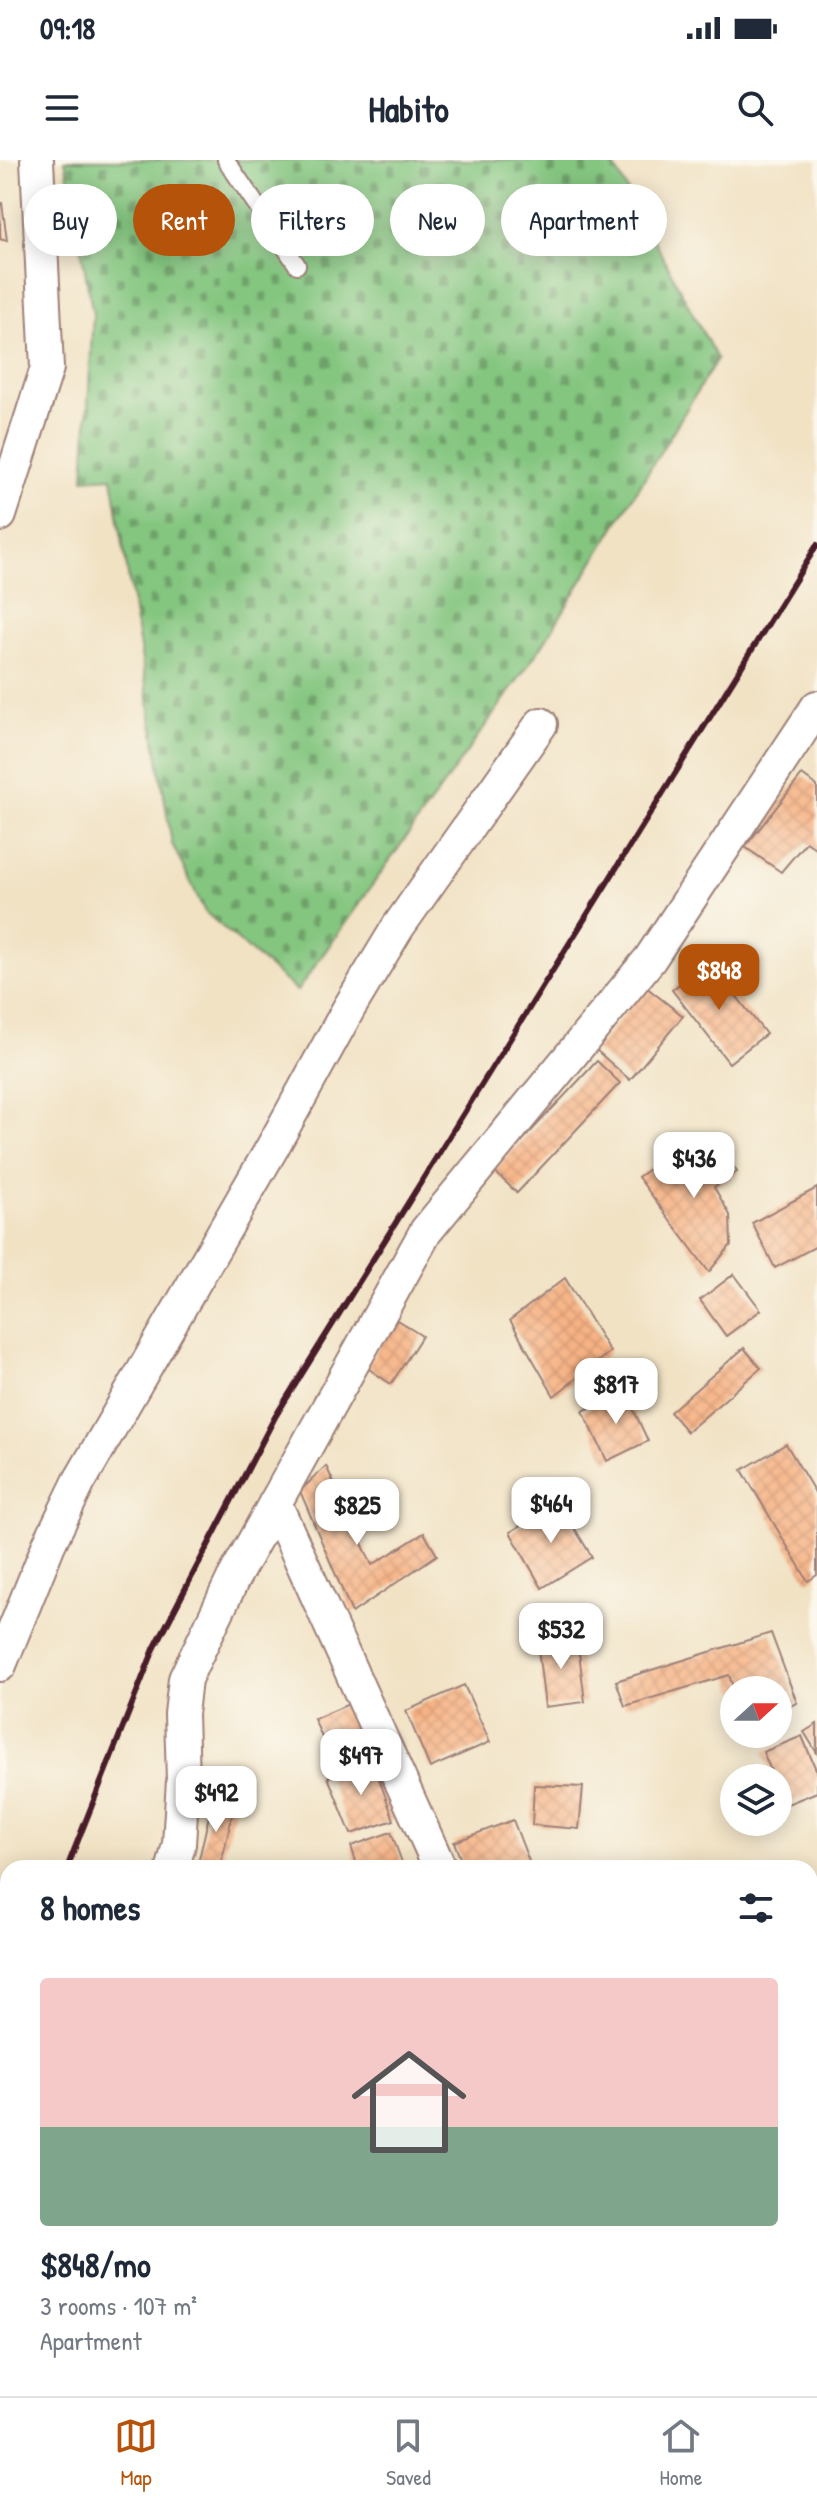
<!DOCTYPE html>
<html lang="en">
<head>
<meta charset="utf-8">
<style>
	body { margin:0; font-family:"Patrick Hand",sans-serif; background:#f2f2f3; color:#1f2937; height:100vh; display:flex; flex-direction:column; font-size:30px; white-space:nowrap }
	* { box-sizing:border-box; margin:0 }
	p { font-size:26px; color:#747a83 }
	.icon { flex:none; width:44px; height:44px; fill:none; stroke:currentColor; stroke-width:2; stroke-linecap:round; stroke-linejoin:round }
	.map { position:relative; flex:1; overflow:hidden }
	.sheet { position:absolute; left:0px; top:1700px; width:818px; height:536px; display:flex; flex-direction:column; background:#fff; border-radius:24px 24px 0 0; box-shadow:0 4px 20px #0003 }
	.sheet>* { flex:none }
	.hud { position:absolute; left:24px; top:24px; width:770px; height:72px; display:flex; gap:16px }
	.needle { width:52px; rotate:69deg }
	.tools { position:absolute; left:720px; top:1516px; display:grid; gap:16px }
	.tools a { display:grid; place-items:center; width:72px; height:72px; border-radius:50%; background:#fff; box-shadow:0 4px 20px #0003; font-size:40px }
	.price { position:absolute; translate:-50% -68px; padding:0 18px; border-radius:16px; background:#fff; color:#222; font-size:26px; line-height:52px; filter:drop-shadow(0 2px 4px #0008) }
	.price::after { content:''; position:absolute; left:50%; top:48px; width:24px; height:18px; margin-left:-12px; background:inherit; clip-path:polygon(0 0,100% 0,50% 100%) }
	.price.current { background:#b45309; color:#fff }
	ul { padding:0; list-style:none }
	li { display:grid; align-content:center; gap:16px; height:424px; padding:0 40px }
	li span { display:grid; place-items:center; height:248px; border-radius:8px; color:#555 }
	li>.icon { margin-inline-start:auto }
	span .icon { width:144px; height:144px; fill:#fffc; stroke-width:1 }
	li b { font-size:34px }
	h2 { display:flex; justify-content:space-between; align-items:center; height:96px; padding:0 40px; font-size:34px }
	.pill { padding:0 28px; border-radius:36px; background:#fff; box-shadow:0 4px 20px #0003; font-size:28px; line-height:72px }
	.pill.current { background:#b45309; color:#fff }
	.status { display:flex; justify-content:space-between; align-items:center; height:56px; padding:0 40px; background:#fff; direction:ltr }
	.status svg { height:22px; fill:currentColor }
	header { display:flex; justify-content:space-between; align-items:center; height:104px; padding:0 40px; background:#fff; font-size:36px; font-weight:700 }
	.menu { display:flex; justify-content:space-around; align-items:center; height:112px; border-top:2px solid #e0e1e3; background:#fff; font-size:22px; color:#747a83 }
	.menu a { display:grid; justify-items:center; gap:4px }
	.menu .current { color:#b45309 }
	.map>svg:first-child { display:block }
	.cemetery { fill:url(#cemetery-stones); stroke:#677256; stroke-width:2 }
	.building { fill:url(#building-cross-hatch) }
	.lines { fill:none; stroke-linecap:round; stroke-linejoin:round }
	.service-casing { stroke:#9e8078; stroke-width:20 }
	.minor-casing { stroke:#9e8078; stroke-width:36 }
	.service { stroke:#fff; stroke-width:16 }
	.minor { stroke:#fff; stroke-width:32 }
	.rail { stroke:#4a1f2b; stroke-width:6 }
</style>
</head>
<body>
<div class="status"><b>09:18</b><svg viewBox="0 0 49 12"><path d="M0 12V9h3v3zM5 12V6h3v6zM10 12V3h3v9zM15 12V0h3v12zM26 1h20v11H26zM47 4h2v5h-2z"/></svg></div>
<header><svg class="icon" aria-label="menu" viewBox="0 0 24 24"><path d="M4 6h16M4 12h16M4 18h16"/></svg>Habito<svg class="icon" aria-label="search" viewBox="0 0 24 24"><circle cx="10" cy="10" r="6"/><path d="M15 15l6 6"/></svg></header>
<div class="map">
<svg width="817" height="2236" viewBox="0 0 817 2236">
	<defs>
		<pattern id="cemetery-stones" width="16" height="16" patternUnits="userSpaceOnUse" patternTransform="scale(2)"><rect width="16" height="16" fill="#84c680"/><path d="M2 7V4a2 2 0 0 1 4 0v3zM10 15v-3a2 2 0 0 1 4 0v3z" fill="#6ea069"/></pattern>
		<pattern id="building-cross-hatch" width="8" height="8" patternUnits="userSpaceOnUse" patternTransform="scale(2)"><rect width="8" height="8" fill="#f7b284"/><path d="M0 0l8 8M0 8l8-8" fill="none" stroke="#d59972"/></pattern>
	</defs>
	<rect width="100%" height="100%" fill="#fbf7ec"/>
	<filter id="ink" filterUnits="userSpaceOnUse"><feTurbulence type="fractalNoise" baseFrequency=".0125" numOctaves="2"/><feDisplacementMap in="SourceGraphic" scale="16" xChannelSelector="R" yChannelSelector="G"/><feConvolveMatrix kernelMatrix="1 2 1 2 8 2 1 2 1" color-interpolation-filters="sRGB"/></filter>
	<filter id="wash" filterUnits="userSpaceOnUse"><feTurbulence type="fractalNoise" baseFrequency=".006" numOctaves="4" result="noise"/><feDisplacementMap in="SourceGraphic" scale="32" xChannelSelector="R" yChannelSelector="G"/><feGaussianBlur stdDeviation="1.8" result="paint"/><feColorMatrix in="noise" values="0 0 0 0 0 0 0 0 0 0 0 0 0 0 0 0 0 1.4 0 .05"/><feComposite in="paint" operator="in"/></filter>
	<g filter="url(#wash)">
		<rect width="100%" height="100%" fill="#f1e2c4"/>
		<polygon class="cemetery" points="65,0 611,0 717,199 544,483 297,831 205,752 172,684 112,317 84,319 93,154"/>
		<g id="blocks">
			<g class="building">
				<polygon points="0,43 2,43 7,81 0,79"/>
				<polygon points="802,615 817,626 817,689 806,682 781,712 745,687"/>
				<polygon points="709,801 766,874 729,903 672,830"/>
				<polygon points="646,827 683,856 630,920 596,890"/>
				<polygon points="597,901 620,923 517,1033 494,1011"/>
				<polygon points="682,985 694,1004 720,986 737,1012 714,1027 730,1055 731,1085 709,1112 638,1017"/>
				<polygon points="817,1028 817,1086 775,1108 752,1063"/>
				<polygon points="734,1114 761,1150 726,1176 700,1140"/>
				<polygon points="565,1118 610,1192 554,1236 510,1160"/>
				<polygon points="397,1160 422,1176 391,1224 366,1207"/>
				<polygon points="744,1188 761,1208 687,1272 670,1252"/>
				<polygon points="625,1231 648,1281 607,1301 583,1251"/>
				<polygon points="786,1284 817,1336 817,1415 808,1421 742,1310"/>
				<polygon points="326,1306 372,1405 424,1373 437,1395 352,1453 300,1331"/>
				<polygon points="559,1343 592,1397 542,1428 510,1372"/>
				<polygon points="771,1473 797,1543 778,1551 778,1530 734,1530 729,1515 625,1546 616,1521"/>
				<polygon points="577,1476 585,1542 545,1547 537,1480"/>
				<polygon points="464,1525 490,1582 430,1608 406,1551"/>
				<polygon points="351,1543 370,1592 334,1605 314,1559"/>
				<polygon points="817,1564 817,1593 804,1572"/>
				<polygon points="802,1576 817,1612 817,1632 785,1645 778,1628 778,1618 774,1618 763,1592"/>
				<polygon points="372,1600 394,1660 351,1674 328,1617"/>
				<polygon points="534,1625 583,1627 579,1669 532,1665"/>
				<polygon points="213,1638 235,1644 220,1708 197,1708"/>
				<polygon points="513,1660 530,1704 520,1708 464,1708 454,1682"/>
				<polygon points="391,1672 404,1708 358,1708 351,1686"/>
				<polygon points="817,1836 817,1979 810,1968 810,1841"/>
				<polygon points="817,2028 817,2108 810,2113 810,2032"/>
				<polygon points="810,2122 817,2133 817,2175 810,2180"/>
				<polygon points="502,2228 516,2228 528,2236 498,2236"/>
				<polygon points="621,2228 739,2228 749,2236 615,2236"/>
			</g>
		</g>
	</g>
	<g filter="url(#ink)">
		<use href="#blocks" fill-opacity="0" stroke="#9e8078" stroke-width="2"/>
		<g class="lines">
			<defs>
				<polyline id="service" points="226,0 297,105"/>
				<g id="minor">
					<polyline points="0,355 47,208 37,0"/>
					<polyline points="275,1343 440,1708"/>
					<polyline points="0,1505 49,1384 79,1322 272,988 349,848 398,767 541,564"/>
					<polyline points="173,1708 179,1684 183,1620 181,1554 185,1519 233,1419 426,1071 650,799 817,547"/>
					<polyline points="810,1790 817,1786"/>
					<polyline points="47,2236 48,2228"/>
					<polyline points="456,2236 461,2228"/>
				</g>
			</defs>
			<use href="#service" class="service-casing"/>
			<use href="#minor" class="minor-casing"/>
			<use href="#service" class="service"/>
			<use href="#minor" class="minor"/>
			<g class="rail">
				<polyline points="67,1708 154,1489 275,1257 817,385"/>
				<polyline points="0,1930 8,1901"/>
			</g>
		</g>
	</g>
</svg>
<div class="tools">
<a><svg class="needle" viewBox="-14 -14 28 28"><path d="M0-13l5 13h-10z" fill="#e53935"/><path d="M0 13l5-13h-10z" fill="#747a83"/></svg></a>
<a><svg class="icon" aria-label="layers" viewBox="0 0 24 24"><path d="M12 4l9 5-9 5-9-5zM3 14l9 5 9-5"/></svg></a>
</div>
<b class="price current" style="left:719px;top:852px">$848</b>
<b class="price" style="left:694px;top:1040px">$436</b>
<b class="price" style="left:616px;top:1266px">$817</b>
<b class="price" style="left:551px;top:1385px">$464</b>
<b class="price" style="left:357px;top:1387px">$825</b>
<b class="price" style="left:561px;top:1511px">$532</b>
<b class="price" style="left:361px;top:1637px">$497</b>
<b class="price" style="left:216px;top:1674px">$492</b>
<div class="hud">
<a class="pill">Buy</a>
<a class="pill current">Rent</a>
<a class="pill">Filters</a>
<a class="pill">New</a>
<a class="pill">Apartment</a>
</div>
<section class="sheet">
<h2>8 homes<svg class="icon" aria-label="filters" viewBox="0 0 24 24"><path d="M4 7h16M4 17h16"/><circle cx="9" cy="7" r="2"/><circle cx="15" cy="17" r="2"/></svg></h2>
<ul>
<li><span style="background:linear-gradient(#f6c9c9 60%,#7fa58c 0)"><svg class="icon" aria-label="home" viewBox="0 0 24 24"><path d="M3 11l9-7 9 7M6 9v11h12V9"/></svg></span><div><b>$848/mo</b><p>3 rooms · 107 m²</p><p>Apartment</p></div></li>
</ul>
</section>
</div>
<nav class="menu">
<a class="current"><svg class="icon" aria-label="map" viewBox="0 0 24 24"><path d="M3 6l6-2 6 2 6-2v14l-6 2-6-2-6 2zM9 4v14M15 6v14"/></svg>Map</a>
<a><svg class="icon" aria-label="saved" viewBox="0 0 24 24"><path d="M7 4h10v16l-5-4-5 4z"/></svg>Saved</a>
<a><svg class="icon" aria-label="home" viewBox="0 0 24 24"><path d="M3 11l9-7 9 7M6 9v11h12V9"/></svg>Home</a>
</nav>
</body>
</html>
